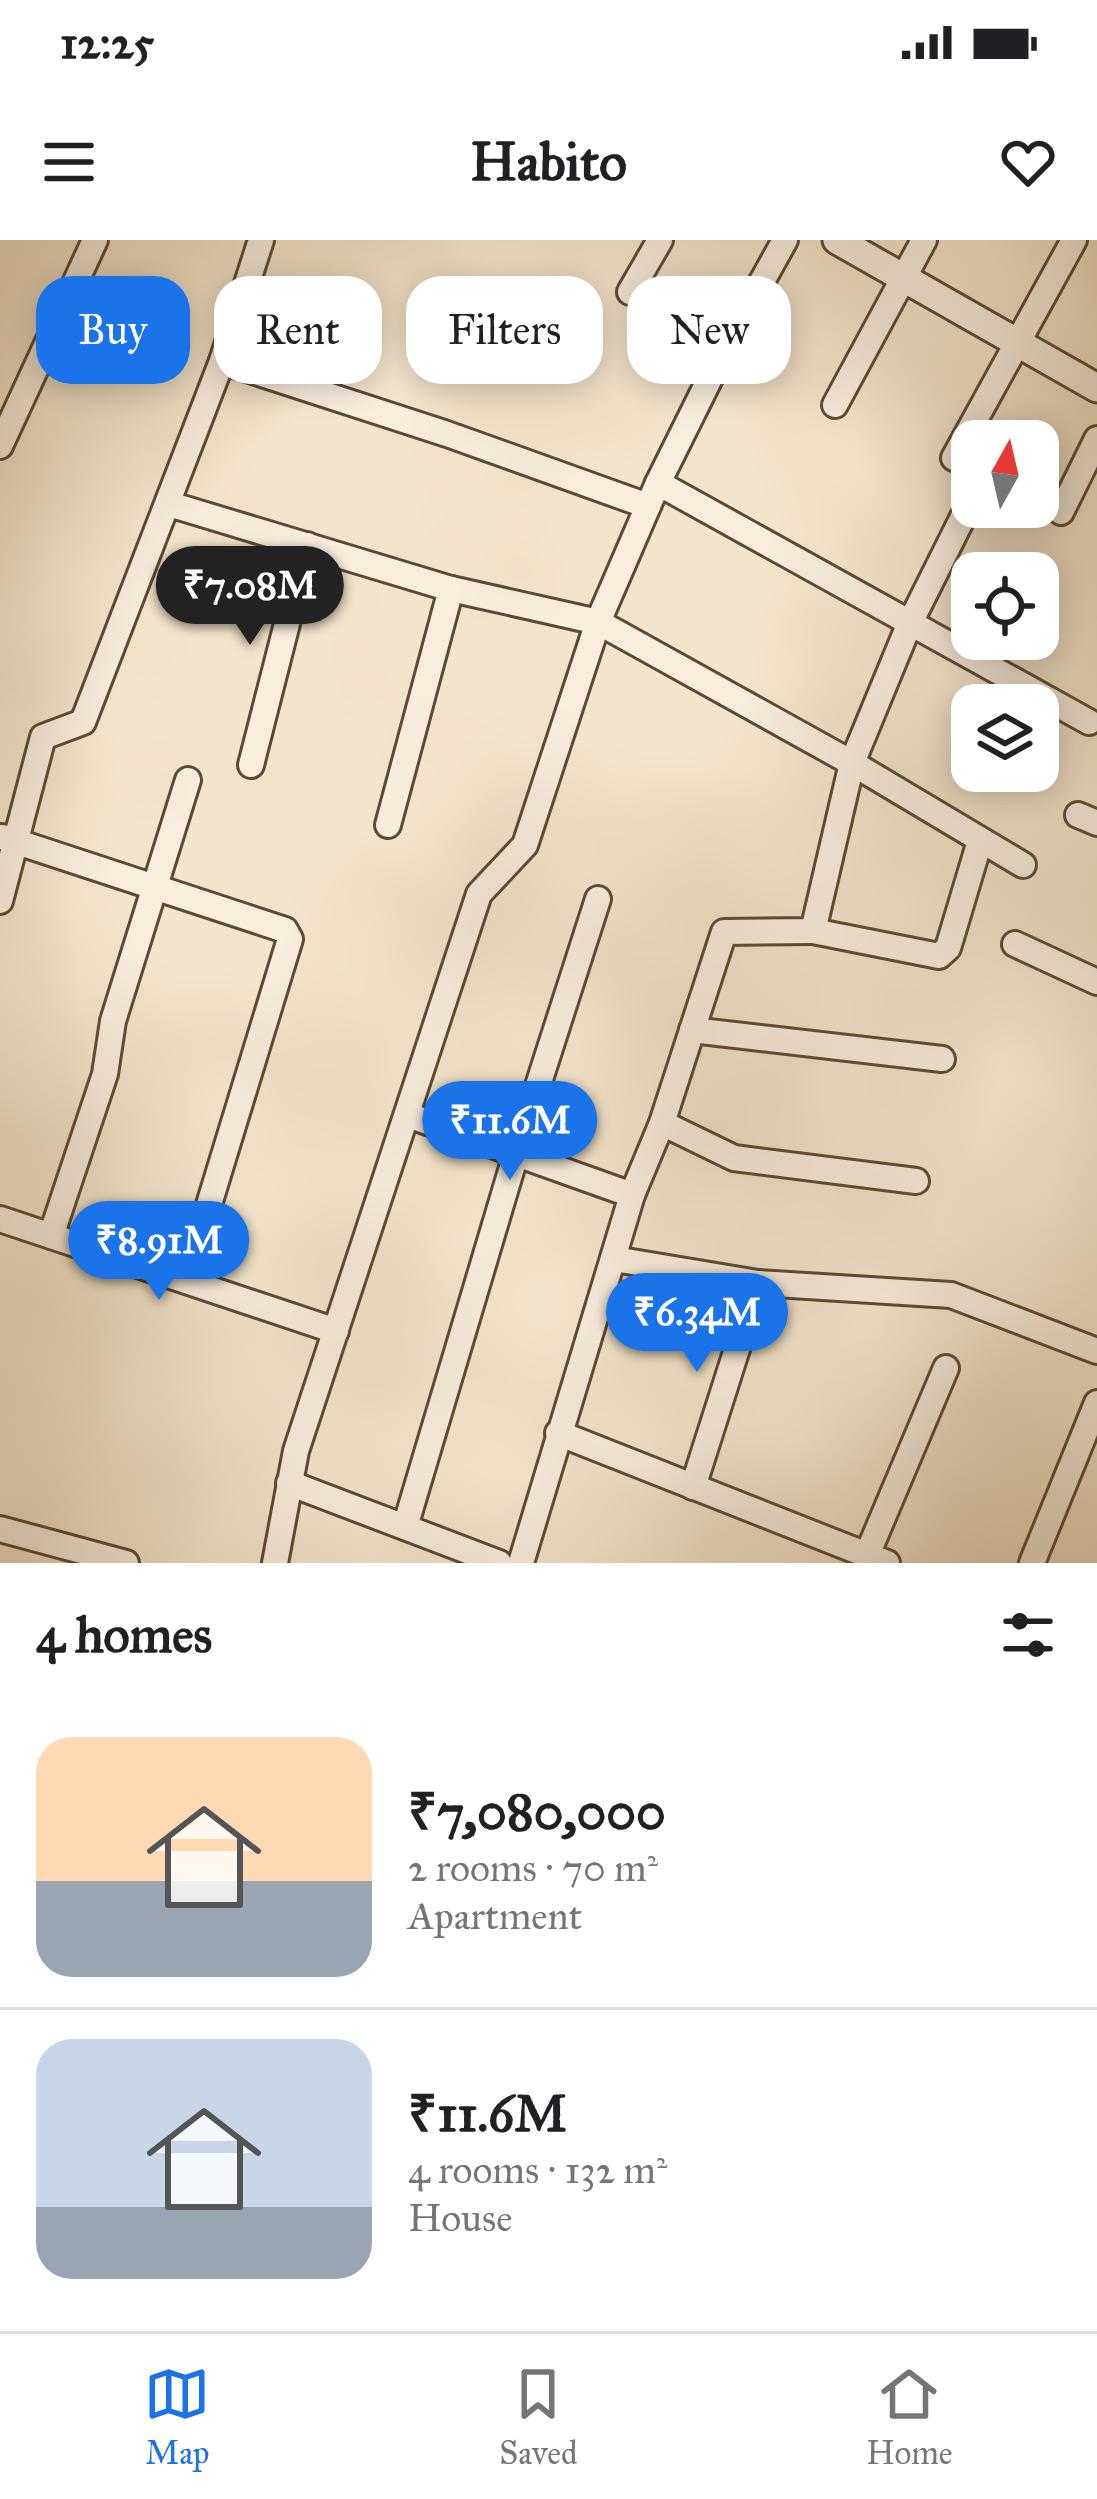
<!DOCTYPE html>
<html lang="en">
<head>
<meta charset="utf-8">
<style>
	body { margin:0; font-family:"IM FELL Great Primer",serif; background:#f6f6f6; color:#202124; height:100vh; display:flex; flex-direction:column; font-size:45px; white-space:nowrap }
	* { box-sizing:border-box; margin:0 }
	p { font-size:39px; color:#757577 }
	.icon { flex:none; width:66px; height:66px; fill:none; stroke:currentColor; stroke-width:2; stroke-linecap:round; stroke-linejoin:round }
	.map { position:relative; height:1323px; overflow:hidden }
	.panel { display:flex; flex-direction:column; background:#fff; flex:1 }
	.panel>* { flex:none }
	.banner { position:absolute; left:36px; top:36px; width:1026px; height:108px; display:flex; gap:24px }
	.needle { width:78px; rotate:8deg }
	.controls { position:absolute; left:951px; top:180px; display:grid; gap:24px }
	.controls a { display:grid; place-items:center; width:108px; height:108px; border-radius:24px; background:#fff; box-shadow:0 6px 30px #0003; font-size:60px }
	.price { position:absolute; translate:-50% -102px; padding:0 27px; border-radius:42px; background:#1a73e8; color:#fff; font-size:39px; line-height:78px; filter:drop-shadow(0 3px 6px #0008) }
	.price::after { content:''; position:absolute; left:50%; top:72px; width:36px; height:27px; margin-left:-18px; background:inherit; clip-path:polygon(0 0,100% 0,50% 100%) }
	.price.current { background:#222; color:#fff }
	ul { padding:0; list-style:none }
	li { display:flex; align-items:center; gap:36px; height:300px; padding:0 36px }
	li+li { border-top:3px solid #e0e0e0 }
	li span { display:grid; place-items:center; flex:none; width:336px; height:240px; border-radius:36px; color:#555 }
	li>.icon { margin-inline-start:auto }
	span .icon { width:144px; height:144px; fill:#fffc; stroke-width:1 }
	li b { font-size:51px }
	h2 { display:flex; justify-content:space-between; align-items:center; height:144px; padding:0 36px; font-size:51px }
	.pill { padding:0 42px; border-radius:36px; background:#fff; box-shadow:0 6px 30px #0003; font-size:42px; line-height:108px }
	.pill.current { background:#1a73e8; color:#fff }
	.status { display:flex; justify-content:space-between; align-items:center; height:84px; padding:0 60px; background:#fff; direction:ltr }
	.status svg { height:33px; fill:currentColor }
	header { display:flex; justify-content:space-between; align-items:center; height:156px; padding:0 36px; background:#fff; font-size:54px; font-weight:800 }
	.tab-bar { display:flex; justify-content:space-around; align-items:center; height:168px; border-top:3px solid #e0e0e0; background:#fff; font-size:33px; color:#757577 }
	.tab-bar a { display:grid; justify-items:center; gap:6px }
	.tab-bar .current { color:#1a73e8 }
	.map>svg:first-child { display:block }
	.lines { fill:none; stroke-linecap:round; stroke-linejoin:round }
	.minor-casing { stroke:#5c4a33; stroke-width:30 }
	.tertiary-casing { stroke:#5c4a33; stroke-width:33 }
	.minor { stroke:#f7eede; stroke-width:24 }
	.tertiary { stroke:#f7eede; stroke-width:27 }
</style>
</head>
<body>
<div class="status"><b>12:25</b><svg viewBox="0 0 49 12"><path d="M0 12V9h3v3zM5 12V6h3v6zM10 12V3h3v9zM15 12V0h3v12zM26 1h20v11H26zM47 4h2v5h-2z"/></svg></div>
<header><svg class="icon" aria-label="menu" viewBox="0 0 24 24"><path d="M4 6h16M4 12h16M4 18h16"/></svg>Habito<svg class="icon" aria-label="heart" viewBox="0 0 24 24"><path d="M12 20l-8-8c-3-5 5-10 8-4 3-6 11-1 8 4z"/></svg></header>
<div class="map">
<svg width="1097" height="1323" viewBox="0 0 1097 1323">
	<rect width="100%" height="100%" fill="#f3e5cc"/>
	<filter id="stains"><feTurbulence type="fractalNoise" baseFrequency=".00167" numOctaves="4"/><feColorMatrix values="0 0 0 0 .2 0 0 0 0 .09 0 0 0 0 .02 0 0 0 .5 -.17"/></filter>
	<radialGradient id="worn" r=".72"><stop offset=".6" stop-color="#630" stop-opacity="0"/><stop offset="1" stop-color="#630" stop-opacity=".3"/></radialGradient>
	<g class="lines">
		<defs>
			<g id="minor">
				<polyline points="630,52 660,0"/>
				<polyline points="222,121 447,194 648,266"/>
				<polyline points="835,165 924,0"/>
				<polyline points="0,206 95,0"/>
				<polyline points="954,218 1074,0"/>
				<polyline points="658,243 1089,482"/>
				<polyline points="169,264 451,349 598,382 852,523 1023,625"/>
				<polyline points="1061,272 1097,199"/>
				<polyline points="251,525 307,305"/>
				<polyline points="1078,575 1097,583"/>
				<polyline points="388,585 451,349"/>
				<polyline points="2,597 285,690 290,699 186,1040"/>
				<polyline points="0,661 43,497 83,482 222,121 261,0"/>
				<polyline points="813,691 939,716 948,708 980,601"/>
				<polyline points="1015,704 1097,742"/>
				<polyline points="692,790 942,819"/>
				<polyline points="408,875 632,955"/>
				<polyline points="662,883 734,918 916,941"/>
				<polyline points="0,979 336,1091"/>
				<polyline points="51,996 105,834 113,781 188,540"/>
				<polyline points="614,1019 758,1043 951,1055 1097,1111"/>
				<polyline points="558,1193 887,1323"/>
				<polyline points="289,1243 499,1323"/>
				<polyline points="693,1247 758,1043"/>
				<polyline points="405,1287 516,914 598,659"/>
				<polyline points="0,1289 126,1323"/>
				<polyline points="867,1315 946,1128"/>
				<polyline points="275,1323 296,1211 479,654 525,605 598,382 658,243 725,108 785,0"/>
				<polyline points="521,1323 632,955 662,883 724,692 813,691 852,523 909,385 972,259"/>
				<polyline points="1032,1323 1097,1163"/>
			</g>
			<polyline id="tertiary" points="837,0 1097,148"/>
		</defs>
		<use href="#minor" class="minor-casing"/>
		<use href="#tertiary" class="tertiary-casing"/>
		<use href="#minor" class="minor"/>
		<use href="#tertiary" class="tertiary"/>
	</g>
	<rect width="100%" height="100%" filter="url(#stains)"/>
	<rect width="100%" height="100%" fill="url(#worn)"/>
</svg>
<div class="controls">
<a><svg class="needle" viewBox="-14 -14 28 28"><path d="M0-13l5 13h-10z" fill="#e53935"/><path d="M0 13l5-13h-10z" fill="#757577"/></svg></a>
<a><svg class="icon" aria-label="locate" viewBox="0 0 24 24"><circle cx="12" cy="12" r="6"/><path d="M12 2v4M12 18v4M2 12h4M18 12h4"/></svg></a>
<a><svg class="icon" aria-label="layers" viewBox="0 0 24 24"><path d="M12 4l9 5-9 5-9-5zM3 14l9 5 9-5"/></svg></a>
</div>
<b class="price current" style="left:250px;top:408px">₹7.08M</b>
<b class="price" style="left:510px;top:943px">₹11.6M</b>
<b class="price" style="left:159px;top:1063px">₹8.91M</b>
<b class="price" style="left:697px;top:1135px">₹6.34M</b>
<div class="banner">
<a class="pill current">Buy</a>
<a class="pill">Rent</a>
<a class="pill">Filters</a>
<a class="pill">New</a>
</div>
</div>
<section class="panel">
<h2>4 homes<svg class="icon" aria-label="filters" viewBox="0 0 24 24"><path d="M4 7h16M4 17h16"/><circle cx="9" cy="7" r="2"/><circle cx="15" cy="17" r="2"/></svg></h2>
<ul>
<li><span style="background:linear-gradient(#ffd9b3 60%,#9aa5b1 0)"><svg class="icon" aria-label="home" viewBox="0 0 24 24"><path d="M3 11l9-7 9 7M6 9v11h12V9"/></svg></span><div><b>₹7,080,000</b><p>2 rooms · 70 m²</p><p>Apartment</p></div></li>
<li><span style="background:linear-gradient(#c9d6e8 70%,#9aa5b1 0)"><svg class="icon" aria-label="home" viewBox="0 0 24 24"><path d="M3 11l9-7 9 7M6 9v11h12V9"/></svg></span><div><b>₹11.6M</b><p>4 rooms · 132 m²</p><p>House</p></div></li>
</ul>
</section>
<nav class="tab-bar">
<a class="current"><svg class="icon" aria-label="map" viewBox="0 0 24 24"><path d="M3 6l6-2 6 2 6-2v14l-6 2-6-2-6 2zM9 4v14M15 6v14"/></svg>Map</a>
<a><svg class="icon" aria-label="saved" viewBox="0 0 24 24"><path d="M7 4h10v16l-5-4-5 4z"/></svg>Saved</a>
<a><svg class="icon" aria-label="home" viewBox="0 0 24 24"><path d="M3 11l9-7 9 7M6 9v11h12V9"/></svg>Home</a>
</nav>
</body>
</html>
